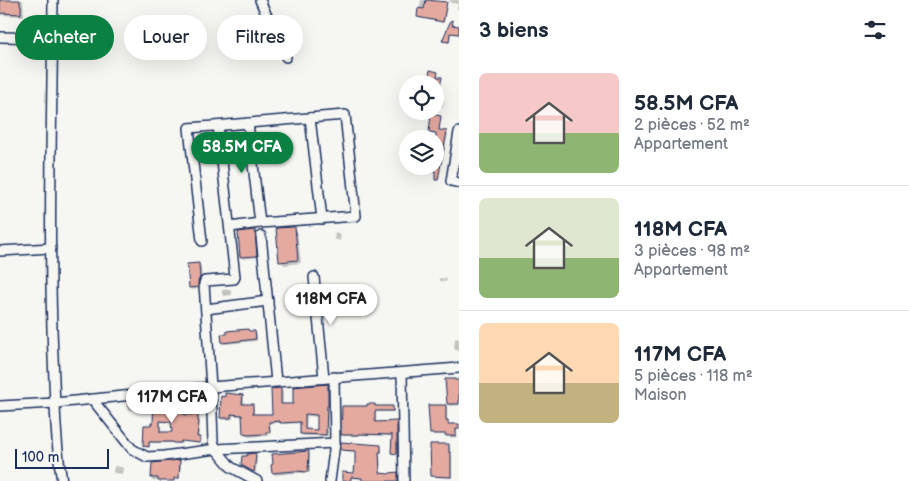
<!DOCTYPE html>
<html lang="fr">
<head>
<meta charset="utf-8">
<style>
	body { margin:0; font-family:"Balsamiq Sans",sans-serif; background:#f6f6f7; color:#1f2937; height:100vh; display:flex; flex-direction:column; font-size:19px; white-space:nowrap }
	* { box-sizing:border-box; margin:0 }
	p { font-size:16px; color:#747a83 }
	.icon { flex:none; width:28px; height:28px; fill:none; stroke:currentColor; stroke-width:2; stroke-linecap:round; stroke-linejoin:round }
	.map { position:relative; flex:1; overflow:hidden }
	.panel { display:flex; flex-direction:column; background:#fff; width:450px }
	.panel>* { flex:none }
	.guide { position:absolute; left:15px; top:15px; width:369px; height:45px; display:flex; gap:10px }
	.fabs { position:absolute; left:399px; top:75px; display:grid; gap:10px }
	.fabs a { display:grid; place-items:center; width:45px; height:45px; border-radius:50%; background:#fff; box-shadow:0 5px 20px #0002; font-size:25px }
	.scale { position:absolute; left:15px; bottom:12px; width:94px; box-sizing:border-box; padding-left:5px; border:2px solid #1b2f5e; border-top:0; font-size:14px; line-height:18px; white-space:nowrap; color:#1b2f5e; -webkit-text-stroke:4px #f6f6f2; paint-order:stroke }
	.price { position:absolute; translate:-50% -42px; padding:0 11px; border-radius:18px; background:#fff; color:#222; font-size:16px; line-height:32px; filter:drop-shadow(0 1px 2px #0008) }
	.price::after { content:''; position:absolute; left:50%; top:30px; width:15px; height:11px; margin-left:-8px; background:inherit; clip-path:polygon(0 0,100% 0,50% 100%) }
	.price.active { background:#0b8043; color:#fff }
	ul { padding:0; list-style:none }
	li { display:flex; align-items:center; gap:15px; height:125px; padding:0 20px }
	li+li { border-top:1px solid #e0e1e3 }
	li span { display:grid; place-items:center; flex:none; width:140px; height:100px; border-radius:8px; color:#555 }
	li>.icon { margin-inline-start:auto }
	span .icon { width:60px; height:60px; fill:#fffc; stroke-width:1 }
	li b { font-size:21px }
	h2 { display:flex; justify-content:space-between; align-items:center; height:60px; padding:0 20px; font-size:21px }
	.tag { padding:0 18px; border-radius:22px; background:#fff; box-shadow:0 5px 20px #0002; font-size:18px; line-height:45px }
	.tag.active { background:#0b8043; color:#fff }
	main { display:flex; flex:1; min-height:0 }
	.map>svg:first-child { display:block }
	.shadow { fill:#0003; fill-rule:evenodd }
	.building { fill:#e4aaa0; stroke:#1b2f5e; fill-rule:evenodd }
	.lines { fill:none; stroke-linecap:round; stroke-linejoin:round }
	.minor-casing { stroke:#1b2f5e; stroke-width:12 }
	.minor { stroke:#f6f6f2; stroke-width:9 }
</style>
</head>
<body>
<main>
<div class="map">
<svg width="459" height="481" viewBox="0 0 459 481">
	<rect width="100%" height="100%" fill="#f6f6f2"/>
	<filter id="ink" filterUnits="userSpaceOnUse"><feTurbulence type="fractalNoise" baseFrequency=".02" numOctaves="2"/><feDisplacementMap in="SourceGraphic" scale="10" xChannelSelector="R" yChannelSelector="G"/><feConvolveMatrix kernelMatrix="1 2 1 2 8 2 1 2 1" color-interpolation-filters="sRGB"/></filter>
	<g filter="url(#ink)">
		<g class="shadow">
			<polygon points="0,0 23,0 24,16 0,15"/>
			<polygon points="421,0 437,0 437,2 446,3 447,4 444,23 419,18 418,16"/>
			<polygon points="449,0 459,0 459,11 457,8 459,4 451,3"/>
			<polygon points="451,22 453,23 453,27 459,28 459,35 451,33 450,43 444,42 443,41"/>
			<polygon points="437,98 444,100 443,107 436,104"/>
			<polygon points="440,117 441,118 439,131 448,134 440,172 433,170 435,166 435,144 437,133 430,131"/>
			<polygon points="294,228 297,231 301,263 284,265 281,261"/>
			<polygon points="255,231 257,234 258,257 243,259 241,256"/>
			<polygon points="335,232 341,234 340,241 334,239"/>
			<polygon points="199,264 201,266 202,280 200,285 200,289 192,290 190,288"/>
			<polygon points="439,278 447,279 446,282 439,281"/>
			<polygon points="230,289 231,291 232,295 224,296 222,294 222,290"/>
			<polygon points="323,296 326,297 326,305 324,304"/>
			<polygon points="248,330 250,332 254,332 257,334 257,341 225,344 223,342"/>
			<polygon points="459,337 459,351 456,350 454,349 455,338 459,339"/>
			<polygon points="456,381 459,381 459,405 450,406 448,404"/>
			<path d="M327 386 329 387V407H328V436H303L301 434V423L283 424 282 423H270L271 434H268V436L249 437 244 433 243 416H233V419L223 420 221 418 242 396 244 398V406H252L254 407V415H273L281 389 283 391V405H294ZM307 416 318 417V431H306Z"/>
			<path d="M174 398H184L185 399V416H197L199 417 200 424 198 438 201 440V444L182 441V444H176L175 443H150V447H146L145 446 153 426 174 404ZM161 422 172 423 173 433H161Z"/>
			<polygon points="134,402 135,404 135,410 129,410 128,409 128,403"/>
			<polygon points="446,406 447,408 447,420 449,422 449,425 459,425 459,429 457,429 457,436 448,436 447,434 432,434 431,433"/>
			<polygon points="376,407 392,407 394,409 394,412 376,412 376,423 396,423 398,424 398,455 394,454 393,453 394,436 360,435 360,436 344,436 343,435"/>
			<polygon points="449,445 450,447 451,455 452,456 452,478 434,477 432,475"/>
			<polygon points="380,446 382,448 382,453 380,453 381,475 391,475 397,473 399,475 399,481 363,481 364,479 352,478 352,481 343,481 355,474 356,452 344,451 342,449"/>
			<polygon points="308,452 310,454 310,473 298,473 275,475 273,473"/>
			<polygon points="255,455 257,456 256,473 242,465"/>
			<polygon points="179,461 181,463 180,479 175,479 175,481 152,481 153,464"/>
			<polygon points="114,466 121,467 123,468 122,474 114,473 113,472"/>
		</g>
		<g class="building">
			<polygon points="0,0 20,0 20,5 21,5 21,14 0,13"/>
			<polygon points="426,0 447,2 443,22 417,17 418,8 424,9"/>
			<polygon points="451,20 453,21 452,25 459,26 459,34 450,33 449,42 442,41"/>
			<polygon points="430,70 438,72 437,77 442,77 440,87 435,86 435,84 427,84 428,75 429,76"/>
			<polygon points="431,114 441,116 439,130 447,131 438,180 435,180 435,171 423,169 423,166 435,166 436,133 429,132"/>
			<polygon points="295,227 298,260 279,262 276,228"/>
			<polygon points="255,230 257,256 240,257 238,232"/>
			<polygon points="199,263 200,277 198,282 198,287 189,288 187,264"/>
			<polygon points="248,329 249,331 255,331 256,339 222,343 221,334 227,334 227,331"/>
			<polygon points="445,379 455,379 455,380 459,380 459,404 447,404"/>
			<path d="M328 384V406H327L326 435 300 434V422L280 423V421L269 422 270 432H266V434L246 435V433L243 434 242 415 231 414V418H220L221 396 225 397V393L243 395 242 404H253V414H272L271 389 281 388V404H293V387ZM305 414 317 415V430L305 429Z"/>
			<path d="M184 396V415L198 414V421H199L197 437H200V443L181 441V443H173V442H149V447L143 446 144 425H151V423H153L154 399 173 402V397ZM160 421 171 422 172 432H160Z"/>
			<polygon points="367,404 375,404 375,406 393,406 393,411 375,411 375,422 397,421 397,454 391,453 392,435 359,434 358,435 341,435 342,406 367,406"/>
			<polygon points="428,405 446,405 446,420 448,420 448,424 459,424 459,429 456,429 456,436 446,436 446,434 430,434"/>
			<polygon points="341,442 381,445 381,452 379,452 380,473 389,474 390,473 398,472 398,481 362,481 362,478 351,477 350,481 342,481 342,472 354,473 355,462 355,451 341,450"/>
			<polygon points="430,444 449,444 449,453 451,453 451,477 431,476"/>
			<polygon points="309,451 308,472 295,471 272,473 271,465 273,464 272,454"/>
			<polygon points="255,453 256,455 254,472 241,465 242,456 247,456 247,454"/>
			<polygon points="180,460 179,478 174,478 174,481 158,481 158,478 151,478 152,463"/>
		</g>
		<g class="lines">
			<defs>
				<g id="minor">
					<path d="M53 0C52 119 48 238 53 356 55 398 55 440 62 481"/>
					<polyline points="260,0 282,51 286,57"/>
					<polyline points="0,37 53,38"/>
					<polyline points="310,118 322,219"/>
					<polyline points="248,123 260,223"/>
					<polyline points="218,126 235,277 234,279 205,281 204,284 211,387 213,441 216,449 231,467 257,481"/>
					<polyline points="459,132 451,181 459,183"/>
					<polyline points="261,236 276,381"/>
					<polyline points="202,241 189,128 345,115 356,216 260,223 230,227"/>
					<polyline points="0,251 51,248"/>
					<polyline points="314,277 324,378"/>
					<polyline points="206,309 268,301"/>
					<polyline points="402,373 404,481"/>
					<polyline points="92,399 132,449 147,457 164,456 216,449 335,443"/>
					<polyline points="0,406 55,403 211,387 459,368"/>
					<polyline points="330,481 335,443 334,377"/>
				</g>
			</defs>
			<use href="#minor" class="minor-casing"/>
			<use href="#minor" class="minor"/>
		</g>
	</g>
</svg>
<div class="fabs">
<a><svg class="icon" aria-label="locate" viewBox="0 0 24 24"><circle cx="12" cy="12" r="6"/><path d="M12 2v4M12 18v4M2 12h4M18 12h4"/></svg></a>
<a><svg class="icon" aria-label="layers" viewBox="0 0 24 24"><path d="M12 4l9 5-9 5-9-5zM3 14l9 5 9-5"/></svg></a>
</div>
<div class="scale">100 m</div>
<b class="price active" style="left:242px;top:174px">58.5M CFA</b>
<b class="price" style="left:331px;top:326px">118M CFA</b>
<b class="price" style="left:172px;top:424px">117M CFA</b>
<div class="guide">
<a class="tag active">Acheter</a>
<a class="tag">Louer</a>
<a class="tag">Filtres</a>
</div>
</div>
<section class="panel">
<h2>3 biens<svg class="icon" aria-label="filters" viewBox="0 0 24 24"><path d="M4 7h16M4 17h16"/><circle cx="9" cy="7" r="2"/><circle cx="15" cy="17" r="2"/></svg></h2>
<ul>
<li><span style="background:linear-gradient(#f6c9c9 60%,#8fb573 0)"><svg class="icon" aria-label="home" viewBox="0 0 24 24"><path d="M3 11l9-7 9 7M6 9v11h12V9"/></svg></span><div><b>58.5M CFA</b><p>2 pièces · 52 m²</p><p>Appartement</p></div></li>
<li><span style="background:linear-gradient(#dfe7d0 60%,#8fb573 0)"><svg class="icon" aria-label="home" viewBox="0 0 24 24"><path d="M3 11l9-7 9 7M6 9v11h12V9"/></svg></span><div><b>118M CFA</b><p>3 pièces · 98 m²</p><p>Appartement</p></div></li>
<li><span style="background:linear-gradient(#ffd9b3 60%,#c2b280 0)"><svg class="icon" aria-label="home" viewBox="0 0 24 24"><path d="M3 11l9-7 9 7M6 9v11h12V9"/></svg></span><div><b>117M CFA</b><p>5 pièces · 118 m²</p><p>Maison</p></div></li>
</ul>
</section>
</main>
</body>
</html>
